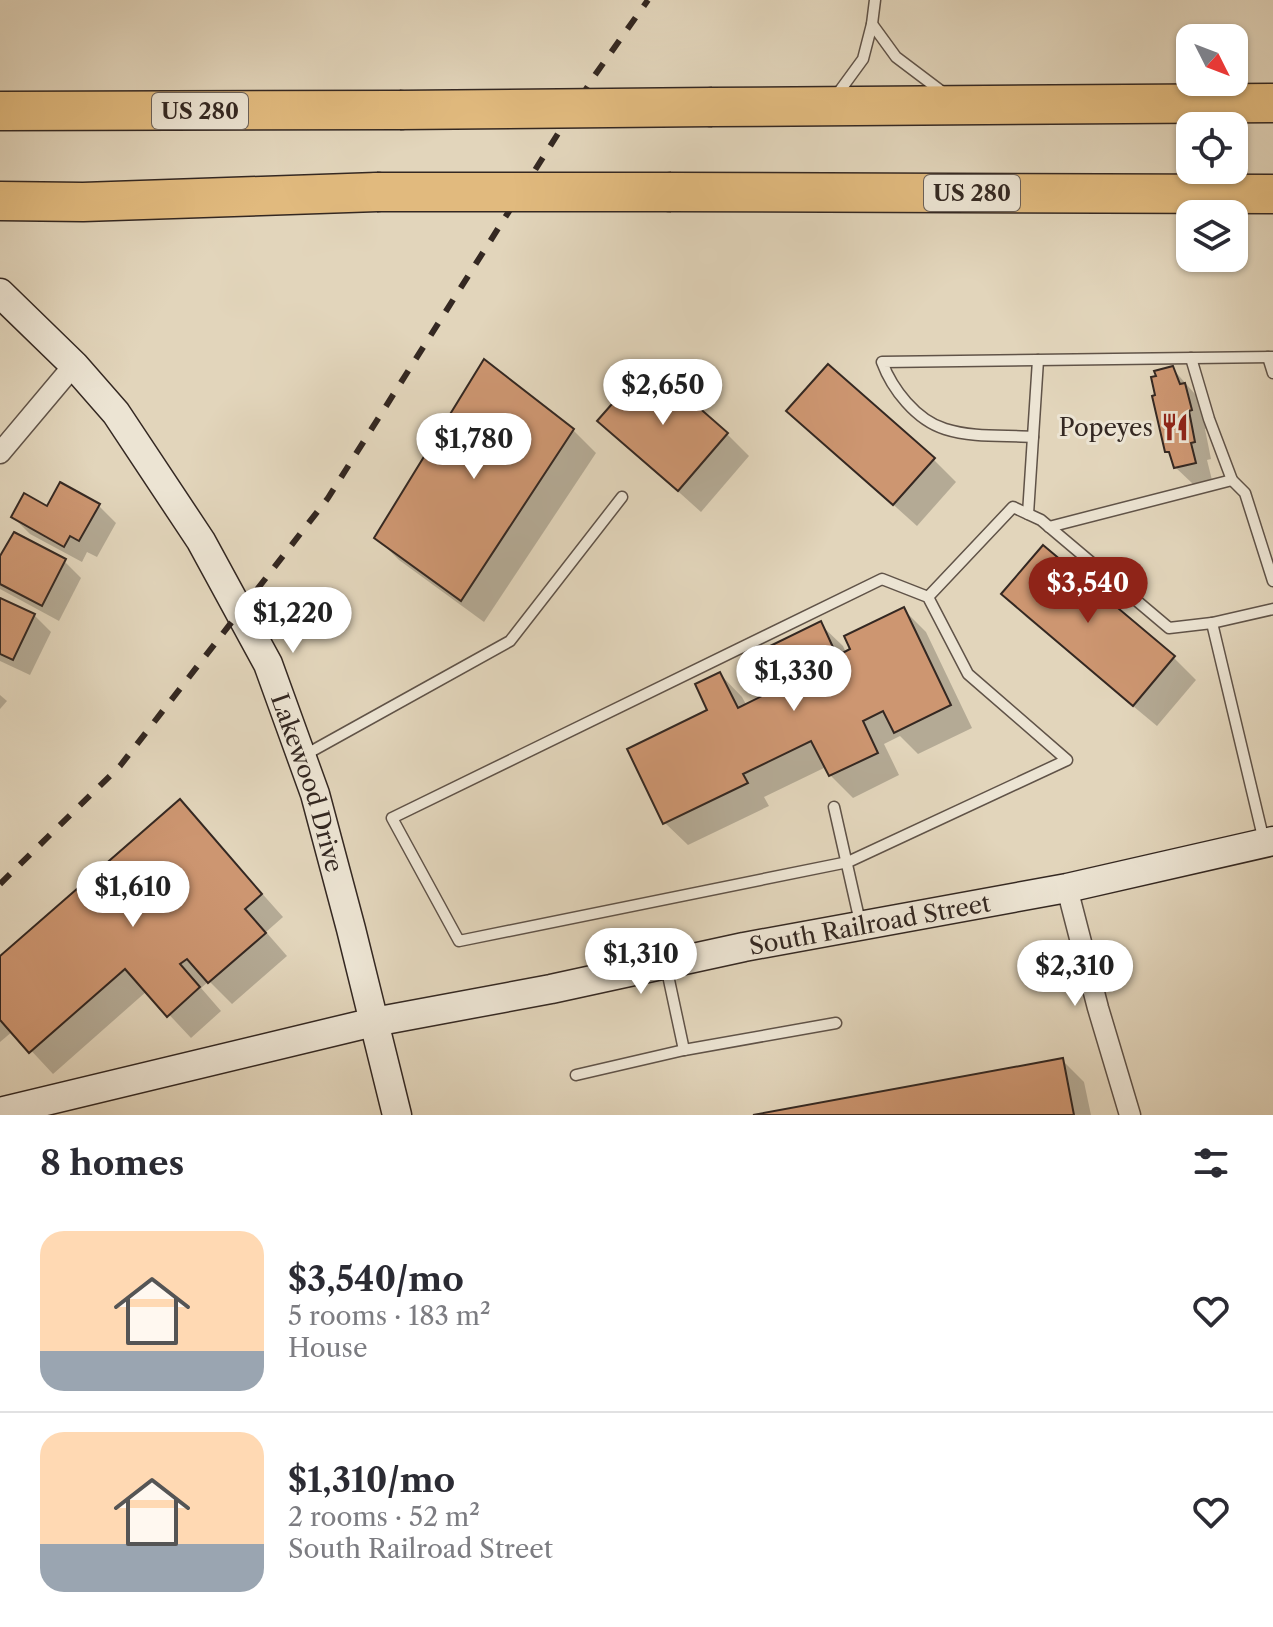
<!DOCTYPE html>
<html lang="en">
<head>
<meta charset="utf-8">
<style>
	body { margin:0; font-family:"Libre Caslon Text",serif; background:#f7f7f7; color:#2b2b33; height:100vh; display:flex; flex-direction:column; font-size:30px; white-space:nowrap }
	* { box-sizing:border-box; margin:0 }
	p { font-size:26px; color:#7c7c81 }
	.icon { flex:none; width:44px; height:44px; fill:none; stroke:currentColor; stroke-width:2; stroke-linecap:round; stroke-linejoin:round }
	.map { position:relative; height:1115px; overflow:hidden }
	.details { display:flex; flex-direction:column; background:#fff; flex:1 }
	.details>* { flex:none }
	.needle { width:52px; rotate:132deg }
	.fabs { position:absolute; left:1176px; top:24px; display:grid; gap:16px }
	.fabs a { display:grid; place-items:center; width:72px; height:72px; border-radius:16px; background:#fff; box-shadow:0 2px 6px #0004; font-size:40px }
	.price { position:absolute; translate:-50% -68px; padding:0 18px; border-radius:28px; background:#fff; color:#222; font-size:26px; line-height:52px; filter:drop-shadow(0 2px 4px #0008) }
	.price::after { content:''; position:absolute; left:50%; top:48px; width:24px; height:18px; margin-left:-12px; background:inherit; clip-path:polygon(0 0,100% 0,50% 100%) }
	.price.current { background:#8f2418; color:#fff }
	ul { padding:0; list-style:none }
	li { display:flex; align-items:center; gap:24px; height:200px; padding:0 40px }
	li+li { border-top:2px solid #e1e1e2 }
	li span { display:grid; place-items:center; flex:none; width:224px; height:160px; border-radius:24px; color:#555 }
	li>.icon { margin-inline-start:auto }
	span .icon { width:96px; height:96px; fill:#fffc; stroke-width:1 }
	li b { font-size:34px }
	h2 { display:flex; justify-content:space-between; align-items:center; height:96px; padding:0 40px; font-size:34px }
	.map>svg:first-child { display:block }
	.shadow { fill:#0003 }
	.building { fill:#cd9671; stroke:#342822; stroke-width:2 }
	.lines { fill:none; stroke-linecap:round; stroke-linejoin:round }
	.lane-casing { stroke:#605348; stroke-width:13 }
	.street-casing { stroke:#605348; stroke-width:23 }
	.secondary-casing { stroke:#342822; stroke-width:31 }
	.highway-casing { stroke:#342822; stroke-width:41 }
	.lane { stroke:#ece4d3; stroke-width:10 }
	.street { stroke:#ece4d3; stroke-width:20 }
	.secondary { stroke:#ece4d3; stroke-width:28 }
	.highway { stroke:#e1ba7e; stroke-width:38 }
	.rail { stroke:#342822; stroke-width:6; stroke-dasharray:14 14; stroke-linecap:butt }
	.highway-bridge-casing { stroke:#342822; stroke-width:41; stroke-linecap:butt }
	.highway-bridge { stroke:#e1ba7e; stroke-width:38 }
	.labels { text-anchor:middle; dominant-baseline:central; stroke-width:6; stroke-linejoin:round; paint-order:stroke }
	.shield { fill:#ece4d3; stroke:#6b6057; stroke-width:2 }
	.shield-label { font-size:22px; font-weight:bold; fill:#342822 }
	.poi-label { font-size:24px; fill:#342822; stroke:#ece4d3; text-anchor:end }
	.street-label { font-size:24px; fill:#342822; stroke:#ece4d3 }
</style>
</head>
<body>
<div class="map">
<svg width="1273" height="1115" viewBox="0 0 1273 1115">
	<rect width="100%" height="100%" fill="#e2d5bb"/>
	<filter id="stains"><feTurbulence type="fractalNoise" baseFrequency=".0025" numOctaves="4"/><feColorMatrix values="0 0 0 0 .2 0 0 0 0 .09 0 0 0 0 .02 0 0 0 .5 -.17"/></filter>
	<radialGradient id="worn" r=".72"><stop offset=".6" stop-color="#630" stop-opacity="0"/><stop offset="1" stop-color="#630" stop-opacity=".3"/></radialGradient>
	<g class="shadow">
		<polygon points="1172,368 1202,402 1208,427 1205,429 1211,459 1207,460 1212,480 1193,484 1175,467 1172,457 1167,451"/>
		<polygon points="789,411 933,459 956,482 917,526"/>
		<polygon points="600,421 727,434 749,456 701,512"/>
		<polygon points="573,430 596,453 484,622 399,560 376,537"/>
		<polygon points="99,506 116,523 97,557 87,552 82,562 30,534 13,517 48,508"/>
		<polygon points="0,558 64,561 81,578 59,621 0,589"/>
		<polygon points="1004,594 1174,658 1196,680 1157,726 1026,617"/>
		<polygon points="0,600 34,615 51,632 30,675 0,661"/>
		<polygon points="903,609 926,632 972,728 918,754 900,736 884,744 899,775 853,798 830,775 826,767 764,797 769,806 688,845 665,823 710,711 720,674 742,697 747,706 789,685 820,624 843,646 846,653"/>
		<polygon points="0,695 7,701 0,709"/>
		<polygon points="180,802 283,917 266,932 287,956 232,1004 209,981 201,988 221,1011 191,1038 147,991 53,1074 13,1031 0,1042 0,959"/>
		<polygon points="1062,1060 1084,1082 1091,1115 764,1115"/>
	</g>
	<g class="building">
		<polygon points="484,359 574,429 461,601 374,538"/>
		<polygon points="648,363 728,433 678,491 597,421"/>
		<polygon points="828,364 935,458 893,505 786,411"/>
		<polygon points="1173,366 1180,384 1185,383 1192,410 1189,411 1195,442 1191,443 1196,463 1174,468 1169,452 1165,452 1152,396 1155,395 1151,377 1156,376 1154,371"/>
		<polygon points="60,482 100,504 79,541 70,536 64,547 11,517 24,493 47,506"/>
		<polygon points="14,532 66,559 42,606 0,584 0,556"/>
		<polygon points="1043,545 1175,656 1133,706 1001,594"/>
		<polygon points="0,598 35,614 13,660 0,654"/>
		<polygon points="904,607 951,705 894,733 883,711 863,721 878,753 829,776 811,741 743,774 748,783 663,824 627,749 707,710 695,684 720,672 738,708 786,684 768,647 821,621 837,656 850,649 844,636"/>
		<polygon points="180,799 262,894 245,909 266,933 208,983 187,959 180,964 200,987 167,1017 125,969 29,1053 0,1020 0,956"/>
		<polygon points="1063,1058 1074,1115 753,1115"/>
	</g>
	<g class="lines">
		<defs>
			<g id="lane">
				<polyline points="872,24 896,57 945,94"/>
				<polyline points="836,96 863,59 872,24 875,0"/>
				<polyline points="1268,357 1273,373"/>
				<polyline points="1191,358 1209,419 1232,480 1245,493 1273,581"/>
				<path d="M1033 437C1005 435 973 438 945 429 916 420 892 389 882 362L1273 357"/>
				<polyline points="1028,514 1038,360"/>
				<polyline points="1049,527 1232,480"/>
				<polygon points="882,579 928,597 968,674 1067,760 848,862 459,941 392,818"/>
				<polyline points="928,597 1013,507 1041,520 1169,628 1212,623 1273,609"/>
				<polyline points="1212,623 1264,841"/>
				<polyline points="303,756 510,641 622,497"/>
				<polyline points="834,807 860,922"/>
				<polyline points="666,966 684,1050"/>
				<polyline points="576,1075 684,1050 836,1023"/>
			</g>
			<g id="street">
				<polyline points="0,453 74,365"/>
				<polyline points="1067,888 1098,1008 1130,1115"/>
			</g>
			<g id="secondary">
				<path id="s1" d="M0 293 74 365 116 413 201 541 268 664 315 794 351 929 397 1115"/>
				<path id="s2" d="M0 1112 374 1022 551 989 744 947 1067 888 1273 841"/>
			</g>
			<g id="highway">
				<polyline points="712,107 1273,103"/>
				<polyline points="0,111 400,110"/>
				<polyline points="671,192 1273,194"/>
				<polyline points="0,201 83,202 377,192"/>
			</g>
		</defs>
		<use href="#lane" class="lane-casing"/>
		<use href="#street" class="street-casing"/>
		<use href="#secondary" class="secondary-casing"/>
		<use href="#highway" class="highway-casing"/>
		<use href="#lane" class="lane"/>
		<use href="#street" class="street"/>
		<use href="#secondary" class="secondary"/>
		<use href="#highway" class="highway"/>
		<polyline class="rail" points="0,884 120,766 328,498 595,75 648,0"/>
		<defs>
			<g id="highway-bridge">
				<polyline points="400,110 712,107"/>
				<polyline points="377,192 671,192"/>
			</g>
		</defs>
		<use href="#highway-bridge" class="highway-bridge-casing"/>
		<use href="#highway-bridge" class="highway-bridge"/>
	</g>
	<defs>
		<symbol id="restaurant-bare" viewBox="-9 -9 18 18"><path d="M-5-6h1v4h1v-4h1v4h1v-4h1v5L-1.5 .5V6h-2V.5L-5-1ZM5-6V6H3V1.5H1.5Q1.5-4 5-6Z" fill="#8f2418" stroke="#ece4d3" stroke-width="2.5" paint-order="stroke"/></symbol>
	</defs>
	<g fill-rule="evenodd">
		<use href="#restaurant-bare" x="1155" y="407" width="40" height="40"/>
	</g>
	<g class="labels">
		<g class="shield">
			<rect x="152" y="93" width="96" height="36" rx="6"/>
			<rect x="924" y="175" width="96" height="36" rx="6"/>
		</g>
		<g class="shield-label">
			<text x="200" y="111">US 280</text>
			<text x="972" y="193">US 280</text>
		</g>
		<g class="poi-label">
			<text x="1153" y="427">Popeyes</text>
		</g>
		<g class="street-label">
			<text stroke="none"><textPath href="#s1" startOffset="586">Lakewood Drive</textPath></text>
			<text stroke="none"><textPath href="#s2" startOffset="890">South Railroad Street</textPath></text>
		</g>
	</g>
	<rect width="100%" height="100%" filter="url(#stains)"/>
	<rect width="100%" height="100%" fill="url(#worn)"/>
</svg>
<div class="fabs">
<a><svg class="needle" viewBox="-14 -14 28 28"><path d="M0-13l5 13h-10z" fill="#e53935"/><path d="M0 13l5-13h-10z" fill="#7c7c81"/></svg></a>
<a><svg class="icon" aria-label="locate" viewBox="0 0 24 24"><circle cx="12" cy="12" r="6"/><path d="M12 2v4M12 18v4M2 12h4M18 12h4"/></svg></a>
<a><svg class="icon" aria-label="layers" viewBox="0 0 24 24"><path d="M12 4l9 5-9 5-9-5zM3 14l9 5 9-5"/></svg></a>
</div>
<b class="price" style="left:663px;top:427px">$2,650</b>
<b class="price" style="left:474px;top:481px">$1,780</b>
<b class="price current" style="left:1088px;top:625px">$3,540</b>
<b class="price" style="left:293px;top:655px">$1,220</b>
<b class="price" style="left:794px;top:713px">$1,330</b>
<b class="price" style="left:133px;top:929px">$1,610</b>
<b class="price" style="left:641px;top:996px">$1,310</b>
<b class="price" style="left:1075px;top:1008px">$2,310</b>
</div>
<section class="details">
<h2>8 homes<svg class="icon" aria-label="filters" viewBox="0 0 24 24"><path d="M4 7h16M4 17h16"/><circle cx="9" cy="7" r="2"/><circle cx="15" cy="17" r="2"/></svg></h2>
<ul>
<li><span style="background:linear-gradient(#ffd9b3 75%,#9aa5b1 0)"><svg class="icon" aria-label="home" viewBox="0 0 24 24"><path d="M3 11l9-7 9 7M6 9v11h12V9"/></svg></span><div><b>$3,540/mo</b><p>5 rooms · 183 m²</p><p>House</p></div><svg class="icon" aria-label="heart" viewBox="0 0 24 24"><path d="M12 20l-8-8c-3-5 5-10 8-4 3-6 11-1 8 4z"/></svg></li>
<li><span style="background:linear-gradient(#ffd9b3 70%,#9aa5b1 0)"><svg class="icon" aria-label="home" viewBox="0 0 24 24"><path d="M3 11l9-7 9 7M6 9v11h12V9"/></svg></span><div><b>$1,310/mo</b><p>2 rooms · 52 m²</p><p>South Railroad Street</p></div><svg class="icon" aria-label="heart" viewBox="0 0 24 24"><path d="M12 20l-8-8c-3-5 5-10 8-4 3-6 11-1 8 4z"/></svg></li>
</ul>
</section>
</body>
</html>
